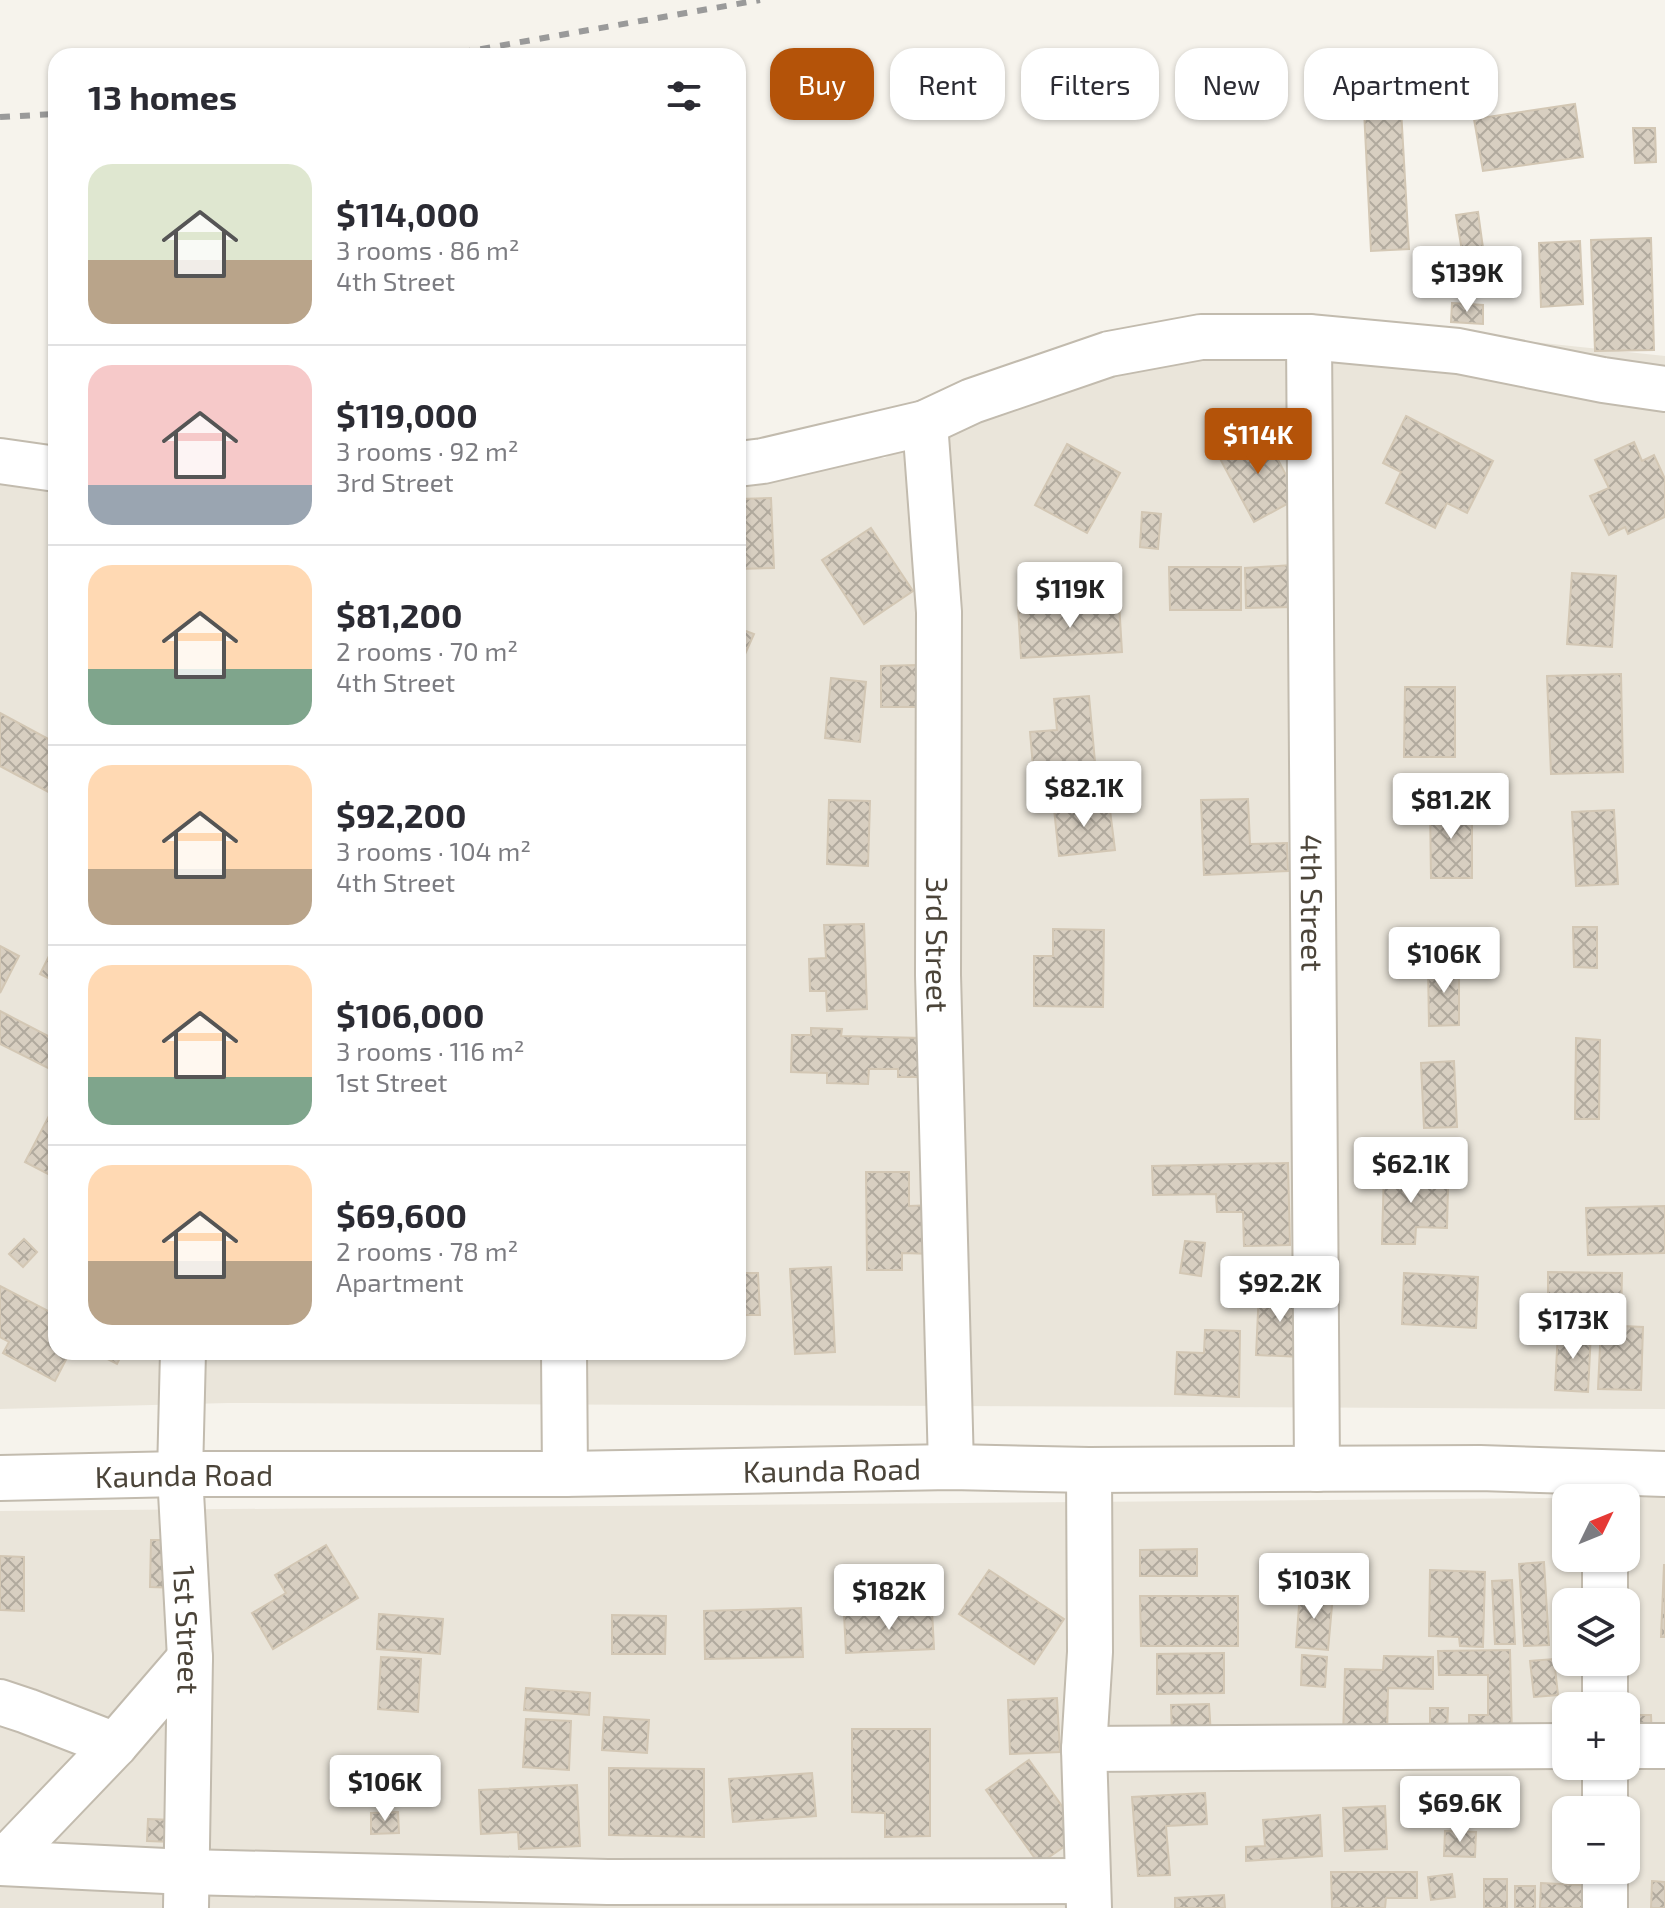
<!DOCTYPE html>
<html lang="en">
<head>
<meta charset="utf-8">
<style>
	body { margin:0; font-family:"Exo 2",sans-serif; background:#f2f2f3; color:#2b2b33; height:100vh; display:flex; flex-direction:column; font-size:30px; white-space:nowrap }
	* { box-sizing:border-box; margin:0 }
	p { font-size:26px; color:#7c7c81 }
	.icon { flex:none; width:44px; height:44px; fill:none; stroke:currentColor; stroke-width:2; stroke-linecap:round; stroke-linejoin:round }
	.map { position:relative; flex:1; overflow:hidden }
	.panel { position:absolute; left:48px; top:48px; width:698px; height:1312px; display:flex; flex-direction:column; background:#fff; border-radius:24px; box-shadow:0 2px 6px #0004 }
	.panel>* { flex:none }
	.guide { position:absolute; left:770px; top:48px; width:760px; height:72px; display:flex; gap:16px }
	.needle { width:52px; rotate:47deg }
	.tools { position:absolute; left:1552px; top:1484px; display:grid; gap:16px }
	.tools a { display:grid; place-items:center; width:88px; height:88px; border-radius:16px; background:#fff; box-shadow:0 2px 6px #0004; font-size:40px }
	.price { position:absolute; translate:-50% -68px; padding:0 18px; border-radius:8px; background:#fff; color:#222; font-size:26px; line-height:52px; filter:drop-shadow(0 2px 4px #0008) }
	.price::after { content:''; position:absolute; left:50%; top:48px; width:24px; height:18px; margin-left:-12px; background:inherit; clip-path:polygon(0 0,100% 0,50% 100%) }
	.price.active { background:#b45309; color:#fff }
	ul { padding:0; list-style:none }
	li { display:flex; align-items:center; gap:24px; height:200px; padding:0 40px }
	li+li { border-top:2px solid #e1e1e2 }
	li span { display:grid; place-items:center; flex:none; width:224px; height:160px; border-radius:24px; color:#555 }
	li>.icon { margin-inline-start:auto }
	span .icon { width:96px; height:96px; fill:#fffc; stroke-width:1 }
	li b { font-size:34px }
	h2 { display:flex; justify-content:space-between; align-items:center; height:96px; padding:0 40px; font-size:34px }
	.chip { padding:0 28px; border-radius:24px; background:#fff; box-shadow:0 2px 6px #0004; font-size:28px; line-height:72px }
	.chip.active { background:#b45309; color:#fff }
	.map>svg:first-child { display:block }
	.residential { fill:#eae5da; fill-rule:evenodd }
	.building { fill:url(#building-cross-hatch); stroke:#d3c7b4; stroke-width:2 }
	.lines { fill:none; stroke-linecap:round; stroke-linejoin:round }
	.street-casing { stroke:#c2bbae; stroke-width:48 }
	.street { stroke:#fff; stroke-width:44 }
	.rail { stroke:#9a9a9a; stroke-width:6; stroke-dasharray:10 10; stroke-linecap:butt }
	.labels { text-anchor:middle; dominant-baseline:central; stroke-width:6; stroke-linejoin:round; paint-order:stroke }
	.street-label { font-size:30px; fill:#4b4439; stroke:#fff }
</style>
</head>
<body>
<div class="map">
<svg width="1665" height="1908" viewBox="0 0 1665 1908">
	<defs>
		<pattern id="building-cross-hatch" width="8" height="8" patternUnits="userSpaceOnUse" patternTransform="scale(2)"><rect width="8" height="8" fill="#d8cfc1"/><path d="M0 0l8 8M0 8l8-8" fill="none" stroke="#b1aa9e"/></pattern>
	</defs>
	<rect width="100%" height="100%" fill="#f6f3ec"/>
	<g class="residential">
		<polygon points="1346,322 1665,356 1665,1409 228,1403 0,1409 0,476 56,475 56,1352 738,1352 738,461 885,458 1011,364"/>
		<path d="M1665 1497V1908H0V1511L1566 1498V1558H1626V1498H1600ZM1566 1602H1626V1662H1566ZM1566 1706H1626V1766H1566ZM1566 1810H1626V1870H1566Z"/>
	</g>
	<g class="building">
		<polygon points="1575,104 1583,157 1483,171 1474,119"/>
		<polygon points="1401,109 1409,249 1371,251 1364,110"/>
		<polygon points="1633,128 1655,128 1656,162 1635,163"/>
		<polygon points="1478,212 1483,248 1462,251 1456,215"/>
		<polygon points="1651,238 1654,350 1595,351 1591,240"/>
		<polygon points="1580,241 1583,304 1541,307 1539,243"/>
		<polygon points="1487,262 1489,283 1450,285 1449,264"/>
		<polygon points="1452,303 1483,305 1483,324 1451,322"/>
		<polygon points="1406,416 1493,461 1467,513 1447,503 1435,528 1386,503 1401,472 1383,463"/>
		<polygon points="1263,431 1298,498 1254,522 1218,455"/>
		<polygon points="1634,442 1642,461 1654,455 1665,479 1665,517 1628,534 1625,527 1609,535 1590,496 1609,488 1595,460"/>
		<polygon points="1067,444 1120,473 1087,533 1035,505"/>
		<polygon points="771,498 774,568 738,569 738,499"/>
		<polygon points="1142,512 1161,514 1158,549 1140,547"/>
		<polygon points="871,528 913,591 864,624 822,560"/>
		<polygon points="1292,565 1294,607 1246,608 1245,568"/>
		<polygon points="1169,567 1241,567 1241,610 1170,610"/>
		<polygon points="1572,573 1616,576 1612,647 1567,644"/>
		<polygon points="1119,602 1122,652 1021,658 1018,607"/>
		<polygon points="738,628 754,634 742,661 738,659"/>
		<polygon points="917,665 918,707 881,707 881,666"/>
		<polygon points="1621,674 1623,772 1551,774 1547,676"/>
		<polygon points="831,678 866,682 860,742 825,738"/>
		<polygon points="1405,687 1455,687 1455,757 1404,757"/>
		<polygon points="1089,696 1095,762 1033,767 1030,732 1057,730 1054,699"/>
		<polygon points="0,713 56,743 56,796 0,766"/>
		<polygon points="1248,799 1250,844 1287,843 1288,871 1204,875 1201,800"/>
		<polygon points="829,800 870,801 868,866 827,864"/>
		<polygon points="1109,802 1115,850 1059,856 1054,809"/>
		<polygon points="1430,805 1472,805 1472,878 1431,878"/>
		<polygon points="1614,810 1618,884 1576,886 1572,812"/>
		<polygon points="864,924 867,1009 827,1011 826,991 810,991 809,959 826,958 824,925"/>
		<polygon points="1573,927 1597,927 1597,968 1574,967"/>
		<polygon points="1053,929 1104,930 1103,1007 1034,1006 1034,956 1053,956"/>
		<polygon points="56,942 56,982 40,974"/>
		<polygon points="0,946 19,956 0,993"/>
		<polygon points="1459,965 1459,1025 1429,1026 1428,966"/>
		<polygon points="0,1011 56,1040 56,1068 54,1071 0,1044"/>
		<polygon points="811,1028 842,1029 841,1036 922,1038 921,1077 898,1077 898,1069 869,1069 868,1084 827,1083 827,1073 791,1072 792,1035 811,1035"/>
		<polygon points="1576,1038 1600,1040 1599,1119 1575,1119"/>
		<polygon points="1454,1061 1457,1127 1424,1128 1421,1063"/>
		<polygon points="52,1110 56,1112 56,1178 25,1162"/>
		<polygon points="1288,1163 1290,1245 1244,1246 1243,1212 1217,1212 1216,1194 1153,1195 1152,1166"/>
		<polygon points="1384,1167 1428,1168 1428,1187 1448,1188 1447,1228 1416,1227 1415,1244 1382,1244"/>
		<polygon points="866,1172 909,1172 909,1206 935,1205 934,1254 902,1253 902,1270 867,1270"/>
		<polygon points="1665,1206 1665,1253 1588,1255 1586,1208"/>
		<polygon points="24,1239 37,1252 23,1267 9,1254"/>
		<polygon points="1185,1241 1205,1243 1201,1276 1180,1273"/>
		<polygon points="831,1267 835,1352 795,1354 790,1269"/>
		<polygon points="1548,1272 1622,1273 1621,1318 1548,1317"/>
		<polygon points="738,1273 758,1273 760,1315 738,1315"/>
		<polygon points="1404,1273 1478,1277 1476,1328 1402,1324"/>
		<polygon points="0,1286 56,1315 56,1352 70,1352 55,1381 3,1353 9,1342 0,1337"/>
		<polygon points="1259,1291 1304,1293 1302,1357 1256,1355"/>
		<polygon points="1601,1325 1643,1327 1641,1390 1598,1389"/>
		<polygon points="1205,1330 1240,1331 1239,1397 1175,1394 1177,1352 1204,1353"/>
		<polygon points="1558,1330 1591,1332 1588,1392 1555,1390"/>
		<polygon points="94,1352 123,1352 117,1364"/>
		<polygon points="151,1540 179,1540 179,1588 150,1587"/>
		<polygon points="326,1545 358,1598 273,1649 252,1613 286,1593 275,1575"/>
		<polygon points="1197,1549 1197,1576 1140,1576 1140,1550"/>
		<polygon points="1265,1555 1331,1556 1331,1589 1265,1588"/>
		<polygon points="0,1556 24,1557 24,1611 0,1610"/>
		<polygon points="1544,1562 1549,1645 1524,1646 1519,1564"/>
		<polygon points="1664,1565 1665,1565 1665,1637 1661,1637"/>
		<polygon points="989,1570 1064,1619 1034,1664 959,1614"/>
		<polygon points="1430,1570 1485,1572 1483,1647 1460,1646 1459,1637 1429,1636"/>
		<polygon points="1512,1580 1515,1644 1495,1644 1492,1581"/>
		<polygon points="1300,1592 1333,1595 1328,1650 1296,1647"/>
		<polygon points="1140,1596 1238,1596 1238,1646 1141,1646"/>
		<polygon points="801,1608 803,1657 705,1659 704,1611"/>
		<polygon points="932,1610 934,1649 846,1653 844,1614"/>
		<polygon points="379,1614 443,1619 440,1654 377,1649"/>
		<polygon points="612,1615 666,1616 665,1654 612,1654"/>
		<polygon points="1559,1617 1566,1618 1566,1639 1557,1639"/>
		<polygon points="1510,1650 1512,1737 1469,1739 1469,1715 1488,1715 1488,1675 1439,1675 1438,1651"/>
		<polygon points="1224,1653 1224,1693 1157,1694 1157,1654"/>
		<polygon points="1302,1655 1327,1657 1325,1687 1301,1685"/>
		<polygon points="1384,1656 1433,1657 1433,1689 1388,1688 1387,1739 1343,1737 1345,1669 1383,1670"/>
		<polygon points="381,1657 421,1659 418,1712 378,1709"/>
		<polygon points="1554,1659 1558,1695 1534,1697 1530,1661"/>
		<polygon points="526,1688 590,1693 589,1715 524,1710"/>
		<polygon points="1057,1698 1060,1752 1010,1754 1008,1700"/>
		<polygon points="1209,1704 1211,1735 1172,1737 1171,1705"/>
		<polygon points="1430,1708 1448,1708 1447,1732 1430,1732"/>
		<polygon points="1629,1715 1651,1715 1652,1740 1630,1741"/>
		<polygon points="604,1717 649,1720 647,1753 602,1750"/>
		<polygon points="526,1719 571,1721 569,1770 523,1767"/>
		<polygon points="852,1729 930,1729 930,1836 885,1837 885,1813 852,1812"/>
		<polygon points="1029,1760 1082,1834 1039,1864 986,1790"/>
		<polygon points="609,1768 704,1769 704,1837 609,1835"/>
		<polygon points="812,1773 816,1816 733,1822 729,1779"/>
		<polygon points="577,1785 580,1846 519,1849 518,1832 481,1834 479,1790"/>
		<polygon points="1205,1793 1207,1824 1166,1826 1170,1875 1138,1876 1132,1797"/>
		<polygon points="1561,1805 1596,1805 1596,1810 1566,1810 1566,1838 1562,1838"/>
		<polygon points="1385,1806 1387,1849 1345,1851 1343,1808"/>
		<polygon points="398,1812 399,1833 371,1834 371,1813"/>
		<polygon points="1320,1815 1322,1856 1246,1861 1246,1847 1265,1846 1263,1820"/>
		<polygon points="148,1819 174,1820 173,1842 147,1841"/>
		<polygon points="1445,1831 1476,1832 1475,1857 1444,1856"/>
		<polygon points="1331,1872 1417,1872 1417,1898 1386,1898 1385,1908 1332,1908"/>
		<polygon points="1452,1874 1455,1897 1431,1900 1428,1877"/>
		<rect x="1484" y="1879" width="23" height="29"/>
		<polygon points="1652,1881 1665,1882 1665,1908 1651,1908"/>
		<polygon points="1541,1883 1598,1886 1596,1908 1540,1908"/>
		<rect x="1515" y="1886" width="20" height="22"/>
		<polygon points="1224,1895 1225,1908 1175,1908 1175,1898"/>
	</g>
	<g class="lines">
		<defs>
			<g id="street">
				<path id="s1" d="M1309 337 1317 1469"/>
				<path id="s2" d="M925 423 939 612 938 975 951 1467"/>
				<polyline points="0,461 56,469"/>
				<polyline points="738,464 763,461 925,423 972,401 1109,354 1201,337 1309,337 1458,351 1603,380 1665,389"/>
				<path id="s3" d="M183 1352 180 1474 190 1658 186 1908"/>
				<polyline points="564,1352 565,1474"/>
				<path id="s4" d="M0 1478 180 1474H565L951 1467 1089 1470 1480 1468 1665 1474"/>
				<polyline points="1605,1558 1605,1602"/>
				<polyline points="1605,1662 1605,1706"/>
				<polyline points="0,1702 27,1711 115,1745"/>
				<polyline points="1626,1746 1665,1746"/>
				<polyline points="1084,1749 1566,1746"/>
				<polyline points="1605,1766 1605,1810"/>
				<polyline points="0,1863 186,1872 608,1882 1087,1881"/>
				<polyline points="2,1863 115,1745 190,1658"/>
				<polyline points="1605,1870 1605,1908"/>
				<polyline points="1089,1908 1084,1749 1090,1652 1089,1470"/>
			</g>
		</defs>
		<use href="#street" class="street-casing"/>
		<use href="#street" class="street"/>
		<g class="rail">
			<polyline points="441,56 760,0"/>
			<polyline points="0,117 56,114"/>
		</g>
	</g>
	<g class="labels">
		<g class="street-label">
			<text stroke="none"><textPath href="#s1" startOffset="566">4th Street</textPath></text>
			<text stroke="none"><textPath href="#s2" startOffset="522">3rd Street</textPath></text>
			<text stroke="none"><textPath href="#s4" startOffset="832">Kaunda Road</textPath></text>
			<text stroke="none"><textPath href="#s4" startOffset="184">Kaunda Road</textPath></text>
			<text stroke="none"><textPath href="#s3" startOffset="278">1st Street</textPath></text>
		</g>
	</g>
</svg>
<div class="tools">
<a><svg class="needle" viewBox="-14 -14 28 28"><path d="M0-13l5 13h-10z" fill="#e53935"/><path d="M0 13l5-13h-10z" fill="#7c7c81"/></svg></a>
<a><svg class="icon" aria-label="layers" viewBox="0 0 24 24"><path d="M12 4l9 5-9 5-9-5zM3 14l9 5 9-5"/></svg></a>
<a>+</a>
<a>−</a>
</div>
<b class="price" style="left:1467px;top:314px">$139K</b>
<b class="price active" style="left:1258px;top:476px">$114K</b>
<b class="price" style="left:1070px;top:630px">$119K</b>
<b class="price" style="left:1084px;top:829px">$82.1K</b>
<b class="price" style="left:1451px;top:841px">$81.2K</b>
<b class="price" style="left:1444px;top:995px">$106K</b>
<b class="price" style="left:1411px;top:1205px">$62.1K</b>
<b class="price" style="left:1280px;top:1324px">$92.2K</b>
<b class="price" style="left:1573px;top:1361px">$173K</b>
<b class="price" style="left:1314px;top:1621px">$103K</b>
<b class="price" style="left:889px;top:1632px">$182K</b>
<b class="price" style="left:385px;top:1823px">$106K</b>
<b class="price" style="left:1460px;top:1844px">$69.6K</b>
<div class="guide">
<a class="chip active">Buy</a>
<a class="chip">Rent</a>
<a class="chip">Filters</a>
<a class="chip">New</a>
<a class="chip">Apartment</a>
</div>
<section class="panel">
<h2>13 homes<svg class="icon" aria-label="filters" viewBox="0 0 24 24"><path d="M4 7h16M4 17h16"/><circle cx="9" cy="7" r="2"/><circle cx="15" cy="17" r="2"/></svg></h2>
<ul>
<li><span style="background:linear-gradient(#dfe7d0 60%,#b9a48a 0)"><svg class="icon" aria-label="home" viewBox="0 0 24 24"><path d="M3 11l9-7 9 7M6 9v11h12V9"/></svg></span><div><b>$114,000</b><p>3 rooms · 86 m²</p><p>4th Street</p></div></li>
<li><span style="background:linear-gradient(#f6c9c9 75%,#9aa5b1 0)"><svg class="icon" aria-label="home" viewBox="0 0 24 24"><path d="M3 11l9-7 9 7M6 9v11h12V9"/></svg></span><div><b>$119,000</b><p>3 rooms · 92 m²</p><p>3rd Street</p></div></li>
<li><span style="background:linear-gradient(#ffd9b3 65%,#7fa58c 0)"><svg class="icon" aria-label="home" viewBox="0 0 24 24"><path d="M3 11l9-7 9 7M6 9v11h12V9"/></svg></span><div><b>$81,200</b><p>2 rooms · 70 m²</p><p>4th Street</p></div></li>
<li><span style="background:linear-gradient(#ffd9b3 65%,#b9a48a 0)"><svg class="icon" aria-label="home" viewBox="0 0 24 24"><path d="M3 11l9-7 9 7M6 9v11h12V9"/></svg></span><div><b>$92,200</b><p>3 rooms · 104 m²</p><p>4th Street</p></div></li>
<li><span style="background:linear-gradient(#ffd9b3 70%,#7fa58c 0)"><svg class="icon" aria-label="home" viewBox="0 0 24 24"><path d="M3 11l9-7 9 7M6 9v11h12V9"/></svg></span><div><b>$106,000</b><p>3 rooms · 116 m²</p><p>1st Street</p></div></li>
<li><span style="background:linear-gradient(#ffd9b3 60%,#b9a48a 0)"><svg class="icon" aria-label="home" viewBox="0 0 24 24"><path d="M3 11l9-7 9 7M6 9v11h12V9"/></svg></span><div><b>$69,600</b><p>2 rooms · 78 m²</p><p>Apartment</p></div></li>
</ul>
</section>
</div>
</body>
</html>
